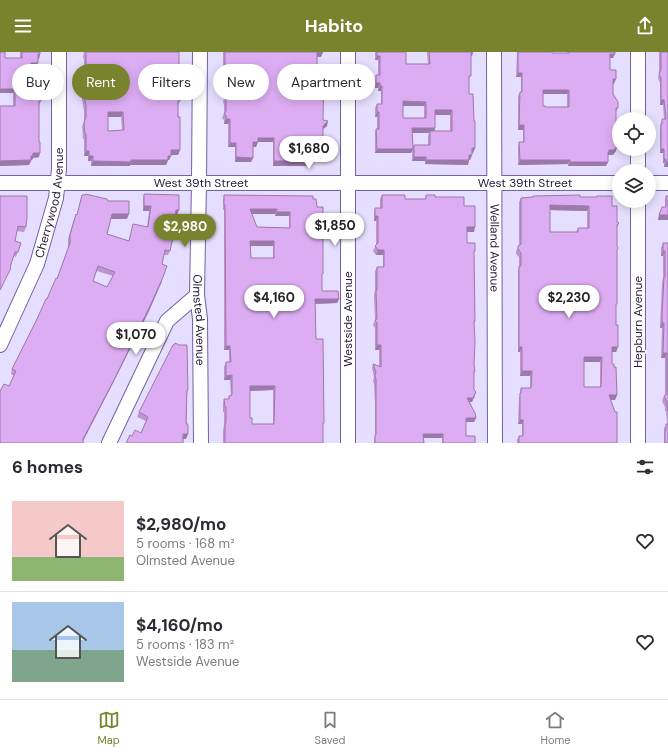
<!DOCTYPE html>
<html lang="en">
<head>
<meta charset="utf-8">
<style>
	body { margin:0; font-family:"DM Sans",sans-serif; background:#f2f2f3; color:#2b2b33; height:100vh; display:flex; flex-direction:column; font-size:15px; white-space:nowrap }
	* { box-sizing:border-box; margin:0 }
	p { font-size:13px; color:#7c7c81 }
	.icon { flex:none; width:22px; height:22px; fill:none; stroke:currentColor; stroke-width:2; stroke-linecap:round; stroke-linejoin:round }
	.map { position:relative; height:391px; overflow:hidden }
	.drawer { display:flex; flex-direction:column; background:#fff; flex:1 }
	.drawer>* { flex:none }
	.banner { position:absolute; left:12px; top:12px; width:400px; height:36px; display:flex; gap:8px }
	.fabs { position:absolute; left:612px; top:60px; display:grid; gap:8px }
	.fabs a { display:grid; place-items:center; width:44px; height:44px; border-radius:50%; background:#fff; box-shadow:0 2px 10px #0003; font-size:20px }
	.price { position:absolute; translate:-50% -34px; padding:0 9px; border-radius:14px; background:#fff; color:#222; font-size:13px; line-height:26px; filter:drop-shadow(0 1px 2px #0008) }
	.price::after { content:''; position:absolute; left:50%; top:24px; width:12px; height:9px; margin-left:-6px; background:inherit; clip-path:polygon(0 0,100% 0,50% 100%) }
	.price.current { background:#79822d; color:#fff }
	ul { padding:0; list-style:none }
	li { display:flex; align-items:center; gap:12px; height:100px; padding:0 12px }
	li+li { border-top:1px solid #e1e1e2 }
	li span { display:grid; place-items:center; flex:none; width:112px; height:80px; border-radius:0px; color:#555 }
	li>.icon { margin-inline-start:auto }
	span .icon { width:48px; height:48px; fill:#fffc; stroke-width:1 }
	li b { font-size:17px }
	h2 { display:flex; justify-content:space-between; align-items:center; height:48px; padding:0 12px; font-size:17px }
	.pill { padding:0 14px; border-radius:18px; background:#fff; box-shadow:0 2px 10px #0003; font-size:14px; line-height:36px }
	.pill.current { background:#79822d; color:#fff }
	header { display:flex; justify-content:space-between; align-items:center; height:52px; padding:0 12px; background:#79822d; color:#fff; font-size:18px; font-weight:700 }
	.tab-bar { display:flex; justify-content:space-around; align-items:center; height:56px; border-top:1px solid #e1e1e2; background:#fff; font-size:11px; color:#7c7c81 }
	.tab-bar a { display:grid; justify-items:center; gap:2px }
	.tab-bar .current { color:#79822d }
	.map>svg:first-child { display:block }
	.lines { fill:none; stroke-linecap:round; stroke-linejoin:round }
	.minor-casing { stroke:#7360a6; stroke-width:16 }
	.minor { stroke:#fff; stroke-width:14 }
	.wall { fill:#be95d1; fill-rule:evenodd }
	.shaded-wall { fill:#9b79aa }
	.building { fill:#ddadf3; stroke:#9b79aa; fill-rule:evenodd }
	.labels { text-anchor:middle; dominant-baseline:central; stroke-width:3; stroke-linejoin:round; paint-order:stroke }
	.street-label { font-size:12px; fill:#221a37; stroke:#fff }
</style>
</head>
<body>
<header><svg class="icon" aria-label="menu" viewBox="0 0 24 24"><path d="M4 6h16M4 12h16M4 18h16"/></svg>Habito<svg class="icon" aria-label="share" viewBox="0 0 24 24"><path d="M12 15V3M7 8l5-5 5 5M5 13v7h14v-7"/></svg></header>
<div class="map">
<svg width="668" height="391" viewBox="0 0 668 391">
	<rect width="100%" height="100%" fill="#e5defe"/>
	<g class="lines">
		<defs>
			<g id="minor">
				<path id="s1" d="M200 0 199 131 197 243 200 267 201 391"/>
				<path id="s2" d="M494 0 495 391"/>
				<polyline points="638,0 638,67"/>
				<polyline points="638,97 638,119"/>
				<path id="s3" d="M0 131H619"/>
				<polyline points="649,131 668,131"/>
				<path id="s4" d="M0 293 37 212 56 146 59 117V0"/>
				<polyline points="109,391 167,269 197,243"/>
				<polyline points="348,391 348,0"/>
				<polyline points="638,391 638,149"/>
			</g>
		</defs>
		<use href="#minor" class="minor-casing"/>
		<use href="#minor" class="minor"/>
	</g>
	<g class="wall">
		<polygon points="0,0 5,6 20,6 20,0 40,0 40,2 39,7 38,7 38,11 36,15 31,15 31,29 41,49 39,53 39,105 33,106 29,113 0,114 0,54 13,54 13,41 0,41"/>
		<path d="M84 0H179V17L180 49 178 54 180 98 178 103H171L169 108H168L166 113H130V114H91V109H88V104H84V87H83L82 74 84 70V59L82 47 84 42H85L84 21V7L83 5ZM108 65H121L122 78 108 79Z"/>
		<polygon points="223,0 323,0 321,5 317,5 317,17 323,68 327,74 323,77 323,101 321,106 315,106 314,110 311,110 309,114 273,114 273,90 258,90 256,95 253,95 253,106 251,110 235,110 235,95 228,95 228,72 224,72 224,68 222,66 224,61 224,53 223,49 225,44 225,36 227,32 227,19 223,19"/>
		<path d="M375 0H406V12H428L427 0H473L472 4H471L469 29V42L474 69 475 96 473 101H472V103L470 108H469L468 113 425 112V109H412V98L411 101H375V81L376 77H377V65H375V56L377 52H381V39H378V36H375V28L376 23H378V8H375ZM403 54H424V66H403ZM435 63H450V79H434ZM412 81H429L428 84V93H414L413 96Z"/>
		<path d="M517 0H552V1H567V0H615L613 6H610V18L614 32H613V42L618 56 616 60V92L617 94 616 99 613 103H608L606 114H568V112L518 113V94L519 90H523V78H518V44L520 40H521V25H516ZM543 42H567V55H545L543 54Z"/>
		<polygon points="659,0 668,0 668,115 664,115 664,111 663,111 663,101 660,101 660,77 661,71 662,67 664,67 663,53 660,53 660,31 658,26 659,22"/>
		<path d="M144 142 177 163H175L170 199 168 203H164L162 212V230L149 259 114 329 83 389 9 334 14 324 11 322 12 317 57 227 68 196V187L74 167 76 162H77L82 143 108 149 127 167H111L107 182 129 189 133 172 147 175 149 159H143V147ZM97 219 113 224 107 235 93 229Z"/>
		<path d="M224 143 313 147 322 225V239L339 247 337 251 315 252 316 287 323 374V391H223V378L224 373V360H223V351L224 347H228L229 344H231L230 328H224V315L226 310H229V298H224V158H223V148ZM252 162H275V164H289V176L257 175ZM250 194H273V206H251ZM273 338V372H252L250 366V339Z"/>
		<polygon points="382,143 405,147 425,147 426,143 435,145 464,154 474,180 467,180 467,191 474,202 475,269 474,272 474,313 475,319 474,322 474,338 476,340 472,350 470,350 476,366 474,370 466,370 466,384 475,391 442,391 442,386 423,386 424,391 374,391 374,388 375,385 375,350 374,332 373,329 374,325 372,316 373,312 379,314 379,298 375,298 375,276 373,273 375,268 374,243 375,239 375,219 377,215 383,215 383,203 376,203 373,199 376,193 376,169 374,169 374,161 375,156 380,156 380,147"/>
		<polygon points="0,144 26,175 24,180 17,179 15,189 21,191 16,205 14,204 9,220"/>
		<path d="M533 144 580 145H597V144L612 154 617 170 619 171 617 176 616 256V273L618 295 616 300H612V312L617 343 615 348H611L617 391H517V388L519 384H522V372H518L519 346 520 343V340L521 336H530V324H520V300H518V219L519 215V205L516 202V199L519 193V150L521 146 532 145ZM550 158 587 159V176H578L576 180H550ZM584 310H600V335H584Z"/>
		<polygon points="666,144 668,168 658,168 662,155 665,155 665,148"/>
		<polygon points="663,191 668,191 668,391 664,391 664,376 667,372 666,359 665,359 665,355 662,349 664,344 665,343 665,306 661,306 662,276 660,276 662,230 663,226 663,204 661,204 661,196"/>
		<polygon points="188,338 187,342 186,387 132,384 141,381 146,369 137,365 139,360"/>
	</g>
	<g class="shaded-wall">
		<polygon points="317,0 323,0 321,5 316,5"/>
		<polygon points="471,0 473,0 472,4 469,4"/>
		<polygon points="38,2 40,2 39,7 36,7"/>
		<polygon points="610,2 615,2 613,6 608,6"/>
		<polygon points="377,4 380,4 378,8 375,8"/>
		<polygon points="31,11 38,11 36,15 29,15"/>
		<polygon points="225,14 229,14 227,19 223,19"/>
		<polygon points="518,21 522,21 521,25 516,25"/>
		<polygon points="613,27 616,27 614,32 611,32"/>
		<polygon points="376,31 380,31 378,36 375,36"/>
		<polygon points="380,34 382,34 381,39 378,39"/>
		<polygon points="0,37 15,37 13,41 0,41"/>
		<polygon points="543,38 569,38 567,42 542,42"/>
		<polygon points="661,48 664,48 663,53 660,53"/>
		<polygon points="403,49 426,50 424,54 402,54"/>
		<polygon points="435,58 452,58 450,63 434,63"/>
		<polygon points="108,60 123,60 121,65 106,65"/>
		<polygon points="377,60 379,60 377,65 375,65"/>
		<polygon points="226,67 230,67 228,72 224,72"/>
		<polygon points="328,69 327,74 321,79 323,74"/>
		<polygon points="519,73 524,73 523,78 518,78"/>
		<polygon points="412,76 435,76 434,81 430,79 429,81 410,81"/>
		<polygon points="258,86 274,86 273,90 258,90 256,95 251,95 253,90"/>
		<polygon points="230,91 236,91 235,95 228,95"/>
		<polygon points="617,94 616,99 613,103 608,103 608,105 608,100 609,98"/>
		<polygon points="472,96 475,96 473,101 470,101"/>
		<polygon points="377,97 413,97 411,101 375,101"/>
		<polygon points="661,97 664,97 663,101 660,101"/>
		<polygon points="171,98 180,98 178,103 169,103"/>
		<polygon points="86,99 89,99 88,104 84,104"/>
		<polygon points="33,101 40,101 39,105 33,106 32,108 29,108 31,104"/>
		<polygon points="316,101 323,101 321,106 315,106 314,110 311,110 309,114 273,114 274,109 311,105"/>
		<polygon points="469,103 472,103 470,108 468,108"/>
		<polygon points="89,104 93,104 91,109 88,109"/>
		<polygon points="168,104 171,104 169,108 166,108"/>
		<polygon points="236,105 253,106 251,110 235,110"/>
		<polygon points="414,105 426,105 425,109 412,109"/>
		<polygon points="664,107 666,107 664,111 663,111"/>
		<polygon points="31,108 29,113 0,114 0,109"/>
		<polygon points="131,108 168,108 166,113 130,113 130,114 91,114 93,109"/>
		<polygon points="426,108 469,108 468,113 425,112"/>
		<polygon points="520,108 570,108 568,112 518,113"/>
		<polygon points="570,110 608,110 606,114 568,114"/>
		<polygon points="666,110 668,110 668,115 664,115"/>
		<polygon points="550,153 589,154 587,159 549,158"/>
		<polygon points="144,154 151,154 149,159 143,159"/>
		<polygon points="250,157 277,157 275,162 249,162"/>
		<polygon points="176,158 179,158 177,163 174,163"/>
		<polygon points="277,160 290,160 289,164 275,164"/>
		<polygon points="112,162 129,162 127,167 111,167"/>
		<polygon points="659,163 668,163 668,168 658,168"/>
		<polygon points="375,164 378,164 376,169 374,169"/>
		<polygon points="467,175 475,175 474,180 466,180"/>
		<polygon points="250,189 274,189 273,194 249,194"/>
		<polygon points="378,198 384,198 383,203 376,203"/>
		<polygon points="663,199 665,199 663,204 661,204"/>
		<polygon points="163,225 149,259 114,329 82,391 83,387"/>
		<polygon points="315,247 339,247 337,251 313,252"/>
		<polygon points="662,271 664,271 662,276 660,276"/>
		<polygon points="377,293 381,293 379,298 375,298"/>
		<polygon points="226,294 230,294 229,298 224,298"/>
		<polygon points="519,295 522,295 520,300 518,300"/>
		<polygon points="612,295 618,295 616,300 611,300"/>
		<polygon points="663,301 667,301 665,306 661,306"/>
		<polygon points="584,305 602,305 600,310 582,310"/>
		<polygon points="522,319 532,319 530,324 520,324"/>
		<polygon points="232,323 230,328 224,328 226,324"/>
		<polygon points="250,334 275,334 273,338 249,339"/>
		<polygon points="476,340 472,350 466,350 467,346 474,343"/>
		<polygon points="609,343 617,343 615,348 607,348"/>
		<polygon points="466,366 476,366 474,370 465,370"/>
		<polygon points="520,368 523,368 522,372 518,372"/>
		<polygon points="183,382 188,382 186,387 182,387"/>
		<polygon points="423,382 443,382 442,386 422,386"/>
	</g>
	<g class="building">
		<polygon points="0,0 5,0 5,6 22,6 22,0 40,0 40,2 38,2 38,11 31,11 31,29 41,29 41,49 39,49 39,90 40,90 40,101 33,101 33,104 31,104 31,108 0,109 0,54 15,54 15,37 0,37"/>
		<path d="M85 0H179V17H180V49H178V65H180V98H171V104H168V108H131V110L93 109V104H89V99H86V82H85L84 70 86 65V54L84 42H86L85 16H86V2ZM108 60H123L124 78 108 79Z"/>
		<polygon points="225,0 323,0 317,0 317,17 324,17 323,68 328,69 323,74 323,101 316,101 316,105 311,105 311,109 274,109 274,86 258,86 258,90 253,90 253,106 236,105 236,91 230,91 230,67 226,67 226,63 224,62 226,59 226,48 225,44 227,40 227,32 229,32 229,14 225,14"/>
		<path d="M377 0H406V12H430L429 0H471V24H469V42H473L474 69H475V96H472V103H469V108H426V105H414V93H430V79H452V58H435V76H412L413 97H377L376 77H379V60H377V52H382V34H380V31H376V23H380V4H377ZM403 49 426 50V66H403Z"/>
		<path d="M518 0H552V1H569V0H615V2H610V18H616V27H613V42L618 50V56H616V92L617 94 614 98H609V100H608V110H570V108H520L519 90H524V73H519L520 40H522V21H518ZM543 38H569V55H545V54H543Z"/>
		<polygon points="661,0 668,0 668,110 666,110 666,107 664,107 664,97 661,97 661,72 662,72 662,67 666,67 664,48 661,48 661,26 659,22 661,18"/>
		<path d="M85 142 107 147 108 149H129V162H112L107 182 129 189 133 172 148 175 151 154H144V142L179 143V158H176L173 185 170 199 165 198 162 212 167 214 163 225 150 254 116 324 83 387V391H0V339L4 332 9 334 16 319 12 317 36 269 46 247H47L56 226 57 227 70 191V183L76 162 77 163 82 143H85ZM98 214 115 220 107 235 93 229Z"/>
		<path d="M224 143 313 144V147H316L317 155H323V222H322V239H338L339 247H315L316 287H323L324 371H323V391H225V374L226 369V355H225L224 347H229V344L232 343V323L226 324V310H231L230 294H226L225 153H224ZM250 157H277V160H290V176L257 175ZM250 189H274V206H251ZM250 334H275L274 372H252V366H250Z"/>
		<polygon points="382,143 405,143 405,147 426,147 426,143 435,143 435,145 464,145 464,154 475,154 475,175 467,175 467,191 475,191 475,199 474,199 475,269 474,269 475,289 474,313 475,319 474,319 474,338 476,340 474,343 474,346 467,346 475,361 476,366 466,366 466,384 475,384 475,391 443,391 443,382 423,382 424,391 375,391 375,383 376,383 376,327 375,324 376,320 373,312 381,315 381,293 377,293 377,271 375,268 377,267 376,238 377,238 377,215 384,215 384,198 378,198 375,194 378,191 378,164 375,164 375,156 382,156"/>
		<path d="M580 143V145H597V144H612V154H617V170L619 171 617 173V194L618 196 617 198V252H616V273H618V295H612V312H614V315H616L617 343H609L615 360H617V391H519V384H523V368H520V341H521V336H531L532 319H522V295H519V214H521V201L518 197V194L521 192V146L533 145V144ZM550 153 589 154V176H578V180H550ZM584 305H602L601 335H584Z"/>
		<polygon points="0,144 27,144 27,165 26,175 18,174 15,189 21,191 18,200 15,200 10,215 11,216 0,238"/>
		<polygon points="666,144 668,144 668,163 659,163 662,155 666,155"/>
		<polygon points="663,191 668,191 668,359 668,355 667,355 667,350 664,344 667,342 667,301 663,301 664,271 662,271 662,263 664,225 665,225 665,199 663,199"/>
		<polygon points="175,291 179,293 187,293 188,338 187,338 186,371 187,371 187,373 188,373 188,382 183,382 183,391 126,391 130,383 132,384 135,378 141,381 148,365 139,360 173,293 174,293"/>
		<polygon points="666,372 668,372 668,391 665,391 665,378 666,378"/>
	</g>
	<g class="labels">
		<g class="street-label">
			<text stroke="none"><textPath href="#s3" startOffset="201">West 39th Street</textPath></text>
			<text stroke="none"><textPath href="#s3" startOffset="525">West 39th Street</textPath></text>
			<text stroke="none"><textPath href="#s4" startOffset="152">Cherrywood Avenue</textPath></text>
			<text stroke="none"><textPath href="#s2" startOffset="196">Welland Avenue</textPath></text>
			<text stroke="none"><textPath href="#s1" startOffset="268">Olmsted Avenue</textPath></text>
			<text transform="translate(348 267) rotate(-90)">Westside Avenue</text>
			<text transform="translate(638 270) rotate(-90)">Hepburn Avenue</text>
		</g>
	</g>
</svg>
<div class="fabs">
<a><svg class="icon" aria-label="locate" viewBox="0 0 24 24"><circle cx="12" cy="12" r="6"/><path d="M12 2v4M12 18v4M2 12h4M18 12h4"/></svg></a>
<a><svg class="icon" aria-label="layers" viewBox="0 0 24 24"><path d="M12 4l9 5-9 5-9-5zM3 14l9 5 9-5"/></svg></a>
</div>
<b class="price" style="left:309px;top:118px">$1,680</b>
<b class="price" style="left:335px;top:195px">$1,850</b>
<b class="price current" style="left:185px;top:196px">$2,980</b>
<b class="price" style="left:274px;top:267px">$4,160</b>
<b class="price" style="left:569px;top:267px">$2,230</b>
<b class="price" style="left:136px;top:304px">$1,070</b>
<div class="banner">
<a class="pill">Buy</a>
<a class="pill current">Rent</a>
<a class="pill">Filters</a>
<a class="pill">New</a>
<a class="pill">Apartment</a>
</div>
</div>
<section class="drawer">
<h2>6 homes<svg class="icon" aria-label="filters" viewBox="0 0 24 24"><path d="M4 7h16M4 17h16"/><circle cx="9" cy="7" r="2"/><circle cx="15" cy="17" r="2"/></svg></h2>
<ul>
<li><span style="background:linear-gradient(#f6c9c9 70%,#8fb573 0)"><svg class="icon" aria-label="home" viewBox="0 0 24 24"><path d="M3 11l9-7 9 7M6 9v11h12V9"/></svg></span><div><b>$2,980/mo</b><p>5 rooms · 168 m²</p><p>Olmsted Avenue</p></div><svg class="icon" aria-label="heart" viewBox="0 0 24 24"><path d="M12 20l-8-8c-3-5 5-10 8-4 3-6 11-1 8 4z"/></svg></li>
<li><span style="background:linear-gradient(#a9c7e8 60%,#7fa58c 0)"><svg class="icon" aria-label="home" viewBox="0 0 24 24"><path d="M3 11l9-7 9 7M6 9v11h12V9"/></svg></span><div><b>$4,160/mo</b><p>5 rooms · 183 m²</p><p>Westside Avenue</p></div><svg class="icon" aria-label="heart" viewBox="0 0 24 24"><path d="M12 20l-8-8c-3-5 5-10 8-4 3-6 11-1 8 4z"/></svg></li>
</ul>
</section>
<nav class="tab-bar">
<a class="current"><svg class="icon" aria-label="map" viewBox="0 0 24 24"><path d="M3 6l6-2 6 2 6-2v14l-6 2-6-2-6 2zM9 4v14M15 6v14"/></svg>Map</a>
<a><svg class="icon" aria-label="saved" viewBox="0 0 24 24"><path d="M7 4h10v16l-5-4-5 4z"/></svg>Saved</a>
<a><svg class="icon" aria-label="home" viewBox="0 0 24 24"><path d="M3 11l9-7 9 7M6 9v11h12V9"/></svg>Home</a>
</nav>
</body>
</html>
